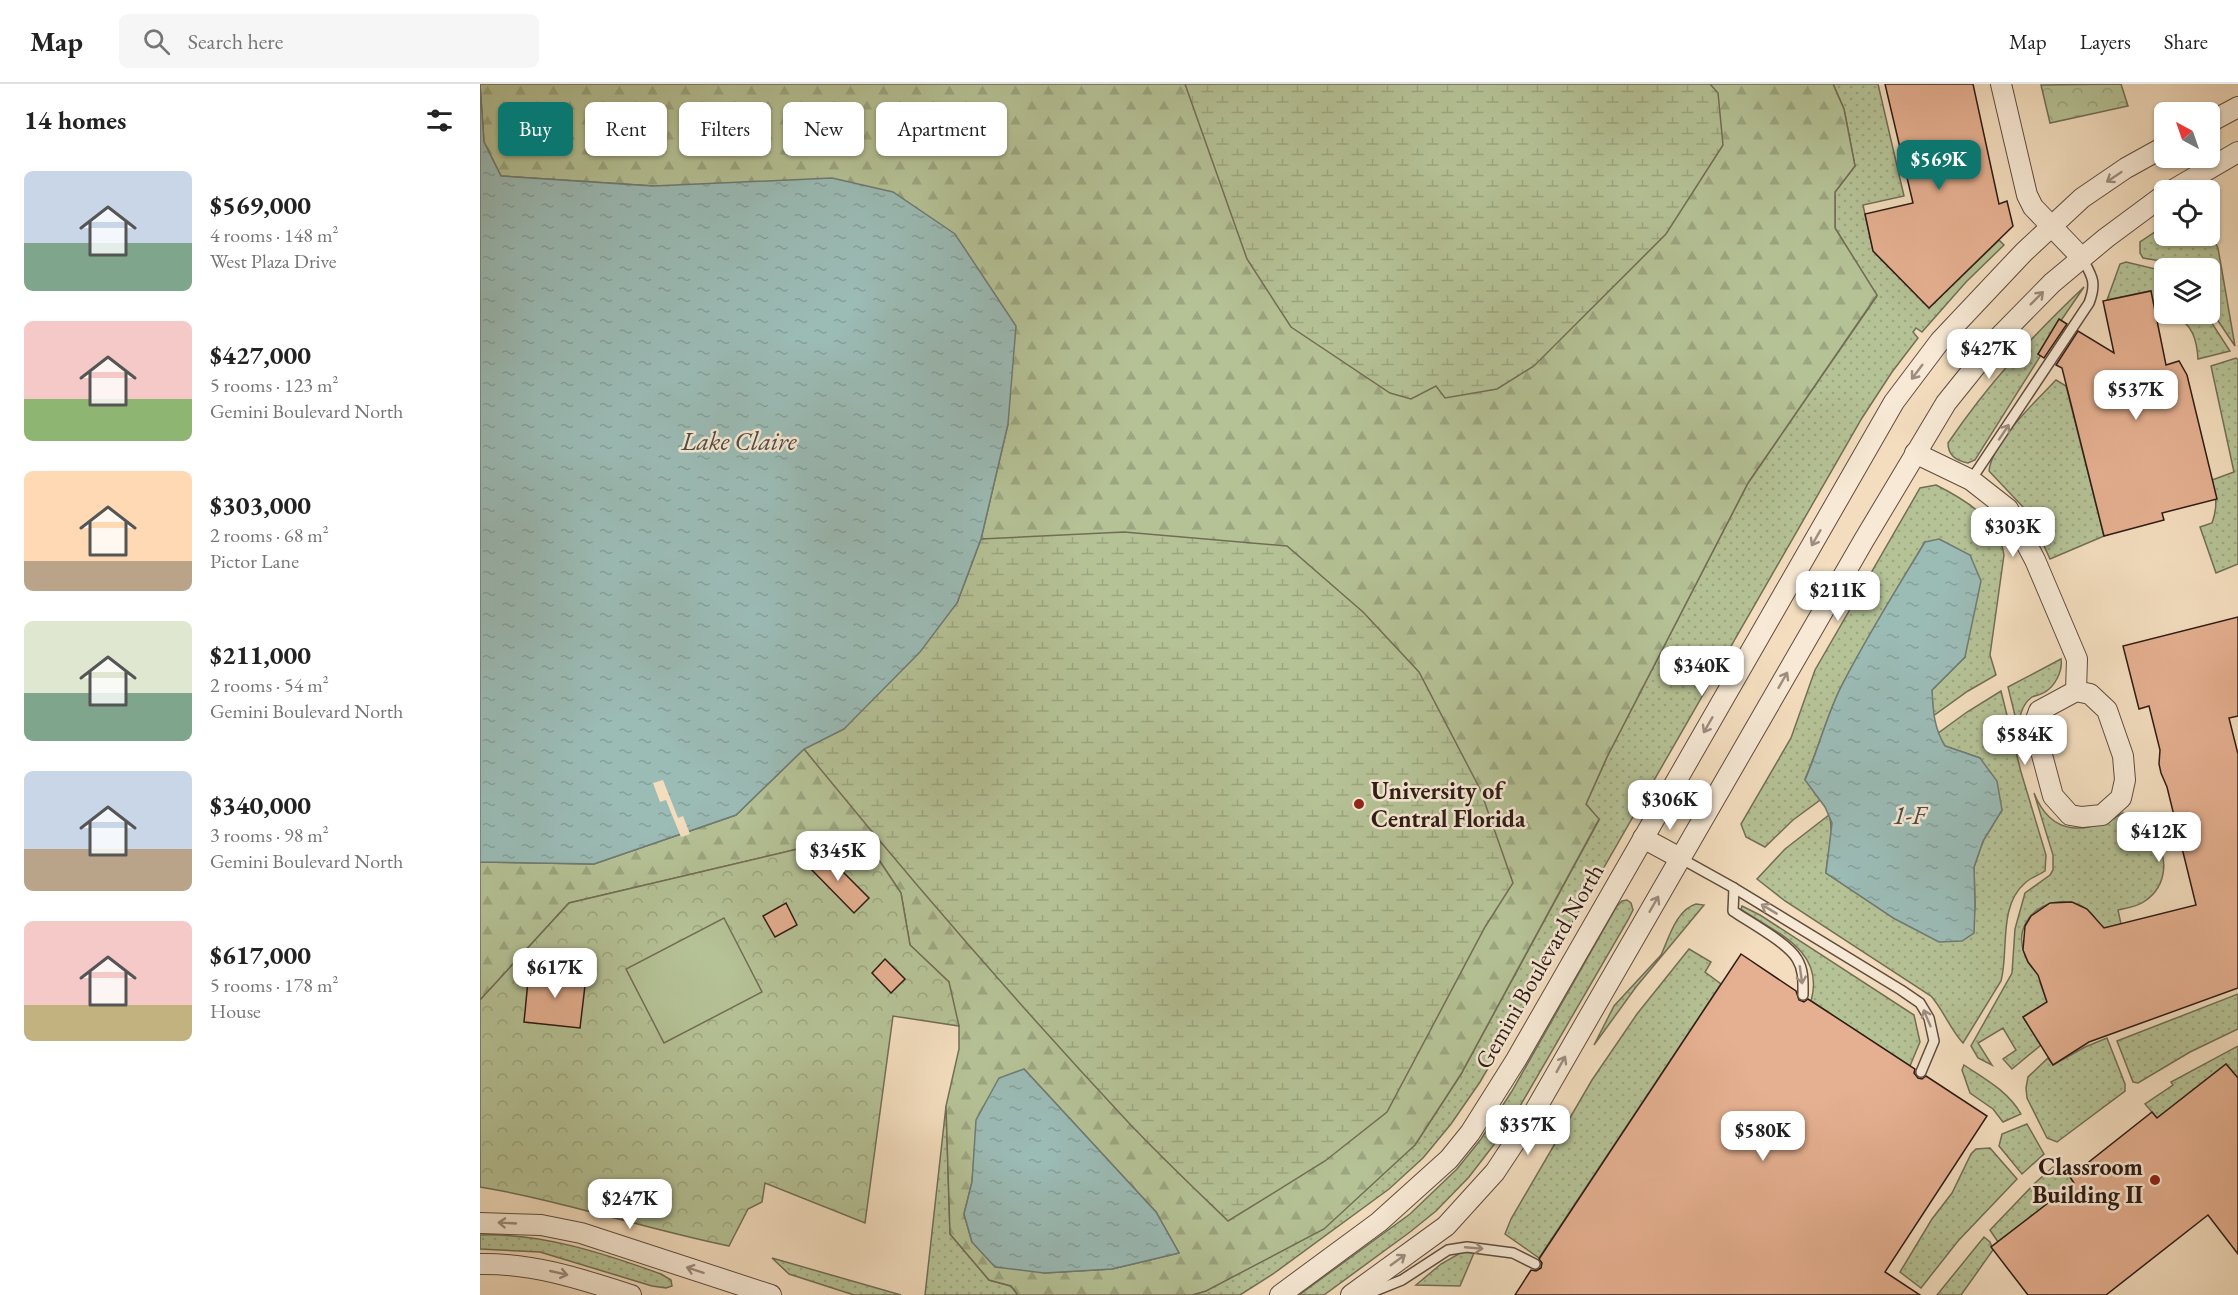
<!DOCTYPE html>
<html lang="en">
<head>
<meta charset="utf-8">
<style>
	body { margin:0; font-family:"EB Garamond",serif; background:#f6f6f6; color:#222; height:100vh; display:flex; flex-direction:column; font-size:22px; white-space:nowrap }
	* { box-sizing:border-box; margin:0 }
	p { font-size:20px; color:#767676 }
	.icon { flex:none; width:33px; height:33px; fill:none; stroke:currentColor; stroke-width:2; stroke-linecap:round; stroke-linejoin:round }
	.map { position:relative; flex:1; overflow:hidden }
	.panel { display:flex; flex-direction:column; background:#fff; width:480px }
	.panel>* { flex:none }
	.top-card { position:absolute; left:18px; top:18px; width:570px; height:54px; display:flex; gap:12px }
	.needle { width:39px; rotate:320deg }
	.buttons { position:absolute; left:1674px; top:18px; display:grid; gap:12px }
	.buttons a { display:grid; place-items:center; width:66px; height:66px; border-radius:9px; background:#fff; box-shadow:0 2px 4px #0004; font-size:30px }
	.price { position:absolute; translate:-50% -51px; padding:0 14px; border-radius:12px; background:#fff; color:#222; font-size:20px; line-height:39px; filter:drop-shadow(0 2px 3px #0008) }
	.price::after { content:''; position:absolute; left:50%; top:36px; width:18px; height:14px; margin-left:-9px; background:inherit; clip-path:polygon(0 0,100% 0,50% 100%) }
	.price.active { background:#0f766e; color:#fff }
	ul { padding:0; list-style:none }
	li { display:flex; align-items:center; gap:18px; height:150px; padding:0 24px }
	li span { display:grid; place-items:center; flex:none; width:168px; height:120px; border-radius:9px; color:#555 }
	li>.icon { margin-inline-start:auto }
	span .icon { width:72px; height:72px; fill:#fffc; stroke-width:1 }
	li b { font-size:26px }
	h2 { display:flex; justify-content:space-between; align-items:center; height:72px; padding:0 24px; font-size:26px }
	.tag { padding:0 21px; border-radius:9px; background:#fff; box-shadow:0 2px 4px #0004; font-size:21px; line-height:54px }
	.tag.active { background:#0f766e; color:#fff }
	header { display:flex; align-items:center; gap:36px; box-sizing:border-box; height:84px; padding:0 30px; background:#fff; border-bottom:2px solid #e0e0e0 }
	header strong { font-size:28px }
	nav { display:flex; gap:33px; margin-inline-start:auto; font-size:21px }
	.search { width:420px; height:54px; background:#f6f6f6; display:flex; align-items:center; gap:15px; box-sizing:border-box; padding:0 21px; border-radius:9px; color:#767676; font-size:22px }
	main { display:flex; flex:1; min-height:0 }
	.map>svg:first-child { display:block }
	.grass { fill:url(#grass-dots); stroke:#726e56; stroke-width:1.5 }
	.forest { fill:url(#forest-firs); stroke:#726e56; stroke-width:1.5; fill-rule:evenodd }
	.wetland { fill:url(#wetland-marsh); stroke:#726e56; stroke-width:1.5 }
	.park { fill:url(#park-crowns); stroke:#726e56; stroke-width:1.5 }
	.pitch { fill:#b5c296; stroke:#726e56; stroke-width:1.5 }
	.water { fill:url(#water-ripples); stroke:#6f7b75; stroke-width:1.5 }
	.pier { fill:#f3ddbe }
	.building { fill:#e5b091; stroke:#2e1b15; stroke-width:1.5 }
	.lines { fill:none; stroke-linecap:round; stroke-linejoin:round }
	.lane-casing { stroke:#5f4c3f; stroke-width:12 }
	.street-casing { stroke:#5f4c3f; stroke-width:22 }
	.lane { stroke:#f7e9d5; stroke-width:9 }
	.street { stroke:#f7e9d5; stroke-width:20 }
	.oneway { stroke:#9d8c7f }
	.poi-dot { fill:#8f2418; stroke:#f7e9d5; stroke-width:2 }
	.labels { text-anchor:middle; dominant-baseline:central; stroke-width:5; stroke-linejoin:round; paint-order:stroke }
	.poi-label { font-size:24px; font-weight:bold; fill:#2e1b15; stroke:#f7e9d5; text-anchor:start }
	.street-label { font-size:24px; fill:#2e1b15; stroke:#f7e9d5 }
	.water-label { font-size:26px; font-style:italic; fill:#4f4b45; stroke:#f7e9d5 }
</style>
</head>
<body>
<header>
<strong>Map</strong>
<div class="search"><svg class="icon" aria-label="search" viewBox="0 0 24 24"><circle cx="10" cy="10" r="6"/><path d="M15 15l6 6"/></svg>Search here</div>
<nav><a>Map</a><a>Layers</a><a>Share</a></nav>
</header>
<main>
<section class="panel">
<h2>14 homes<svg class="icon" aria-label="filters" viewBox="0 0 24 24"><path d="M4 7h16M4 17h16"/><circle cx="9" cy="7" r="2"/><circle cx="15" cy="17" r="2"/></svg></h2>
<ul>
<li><span style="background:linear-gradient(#c9d6e8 60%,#7fa58c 0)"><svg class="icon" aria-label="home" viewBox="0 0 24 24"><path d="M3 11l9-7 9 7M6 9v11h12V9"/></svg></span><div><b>$569,000</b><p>4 rooms · 148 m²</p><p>West Plaza Drive</p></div></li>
<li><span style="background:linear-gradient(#f6c9c9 65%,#8fb573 0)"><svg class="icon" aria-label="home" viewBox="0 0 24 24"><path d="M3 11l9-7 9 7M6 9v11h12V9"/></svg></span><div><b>$427,000</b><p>5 rooms · 123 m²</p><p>Gemini Boulevard North</p></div></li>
<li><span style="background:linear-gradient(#ffd9b3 75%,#b9a48a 0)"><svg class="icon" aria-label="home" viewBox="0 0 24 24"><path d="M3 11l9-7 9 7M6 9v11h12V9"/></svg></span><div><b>$303,000</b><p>2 rooms · 68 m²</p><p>Pictor Lane</p></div></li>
<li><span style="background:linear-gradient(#dfe7d0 60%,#7fa58c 0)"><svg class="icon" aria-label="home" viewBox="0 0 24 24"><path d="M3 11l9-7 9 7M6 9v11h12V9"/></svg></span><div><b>$211,000</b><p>2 rooms · 54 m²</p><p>Gemini Boulevard North</p></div></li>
<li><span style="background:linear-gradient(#c9d6e8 65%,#b9a48a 0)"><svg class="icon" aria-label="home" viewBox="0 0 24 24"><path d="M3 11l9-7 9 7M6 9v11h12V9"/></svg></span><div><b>$340,000</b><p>3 rooms · 98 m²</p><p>Gemini Boulevard North</p></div></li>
<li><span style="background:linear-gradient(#f6c9c9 70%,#c2b280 0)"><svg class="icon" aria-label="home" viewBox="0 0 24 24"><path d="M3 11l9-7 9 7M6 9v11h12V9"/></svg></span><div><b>$617,000</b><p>5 rooms · 178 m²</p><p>House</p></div></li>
</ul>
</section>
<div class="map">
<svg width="1758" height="1211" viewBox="0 0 1758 1211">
	<defs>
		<pattern id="grass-dots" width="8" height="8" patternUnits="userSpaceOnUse" patternTransform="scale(1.5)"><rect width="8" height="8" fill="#b5c296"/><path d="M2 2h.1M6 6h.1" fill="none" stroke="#9ca680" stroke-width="1.8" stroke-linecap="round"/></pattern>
		<pattern id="forest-firs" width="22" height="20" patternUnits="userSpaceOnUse" patternTransform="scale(1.5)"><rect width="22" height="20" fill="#b5c296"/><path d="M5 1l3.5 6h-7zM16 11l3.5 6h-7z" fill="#9ca680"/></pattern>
		<pattern id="wetland-marsh" width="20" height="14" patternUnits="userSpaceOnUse" patternTransform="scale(1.5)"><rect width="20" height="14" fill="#b5c296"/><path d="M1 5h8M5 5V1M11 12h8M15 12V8" fill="none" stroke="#9ca680"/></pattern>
		<pattern id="park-crowns" width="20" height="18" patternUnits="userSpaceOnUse" patternTransform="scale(1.5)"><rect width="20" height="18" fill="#b5c296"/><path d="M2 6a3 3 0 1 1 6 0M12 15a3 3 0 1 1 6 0" fill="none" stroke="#9ca680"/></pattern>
		<pattern id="water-ripples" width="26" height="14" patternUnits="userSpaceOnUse" patternTransform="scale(1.5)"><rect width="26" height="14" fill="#9bbbb5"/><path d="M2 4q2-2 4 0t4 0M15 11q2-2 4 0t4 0" fill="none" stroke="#86a09b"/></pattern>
	</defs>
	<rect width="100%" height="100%" fill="#f3ddbe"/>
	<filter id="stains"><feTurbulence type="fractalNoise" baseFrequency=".00333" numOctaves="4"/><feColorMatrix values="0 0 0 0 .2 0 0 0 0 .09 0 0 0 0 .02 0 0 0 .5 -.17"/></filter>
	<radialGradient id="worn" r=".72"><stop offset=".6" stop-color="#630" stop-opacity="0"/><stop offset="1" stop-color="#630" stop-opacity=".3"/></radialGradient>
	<g class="grass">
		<polygon points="1353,0 1398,0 1424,112 1383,121 1393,167 1449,224 1519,156 1524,161 1486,198 1442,248 1436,244 1433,248 1438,254 1412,288 1382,334 1057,900 1000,998 971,1040 943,1074 909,1105 793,1190 760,1211 712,1211 726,1207 935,1061 981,990 1119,736 1106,720 1127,673 1268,399 1397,212 1355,144 1355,108 1375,82 1364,25"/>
		<polygon points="1684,142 1684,152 1730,152 1730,149 1738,164 1755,262 1730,225 1730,184 1697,184 1687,178 1663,174 1660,169 1660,158"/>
		<path d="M1646 178 1684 187V230H1726L1750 267 1718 275C1717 258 1713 239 1694 232 1689 230 1681 231 1675 230L1670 207 1627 216 1640 180Z"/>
		<path d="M1604 203 1558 270 1561 271 1495 376 1488 379C1477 377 1468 372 1468 359 1508 300 1552 252 1604 203Z"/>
		<path d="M1756 274 1758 276V480L1736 489 1720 443 1732 439C1738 423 1736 412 1732 396L1754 388 1731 282Z"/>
		<path d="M1576 296 1586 302 1624 452 1570 475 1555 442 1543 423 1509 387C1512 358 1556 317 1576 296Z"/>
		<path d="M1456 401C1486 416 1519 436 1524 471L1510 571 1516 591 1488 607 1453 632 1452 606 1485 573 1445 458C1416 506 1386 555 1360 605 1346 634 1338 666 1325 695L1340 716 1313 736 1285 763 1266 753 1261 740 1311 654 1335 586 1440 404Z"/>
		<path d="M1581 575C1583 587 1575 602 1565 608 1561 611 1556 611 1552 613 1541 621 1538 636 1539 648L1528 603Z"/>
		<path d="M1521 607 1541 688 1566 771 1565 787C1559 791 1550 794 1545 799 1518 822 1529 868 1521 897L1483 959C1470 945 1464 927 1451 912L1305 817 1277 795 1305 765 1349 731C1355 749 1347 770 1346 789L1415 835 1493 849 1495 821 1494 783 1503 757 1522 726 1500 674 1465 662 1457 650 1487 628Z"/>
		<path d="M1554 709C1572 754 1607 750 1643 729 1651 740 1663 742 1672 752 1690 772 1687 802 1665 817 1657 823 1646 824 1638 826L1641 840 1621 845C1600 792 1525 824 1545 871 1549 882 1555 889 1566 894L1560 898 1567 918 1543 933 1561 961 1532 985 1523 975 1536 966 1523 944 1498 959 1512 981 1498 974 1491 962 1532 889 1535 845 1545 809 1570 791 1573 786V771Z"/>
		<polygon points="1147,816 1151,819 1153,826 1148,836 1029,1041 989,1093 956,1127 930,1148 844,1211 819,1211 930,1130 977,1085 1001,1055 1032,1007 1137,822 1142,817"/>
		<path d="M1216 820 1224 821 1156 903 1114 961 1134 922 1181 871C1189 854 1196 826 1216 820Z"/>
		<path d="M1262 822 1280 831 1434 931 1440 958 1430 982 1331 917C1345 868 1299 850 1265 828L1261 825Z"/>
		<polygon points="1209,865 1231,878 1225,888 1241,900 1059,1174 1025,1150 1031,1135 1112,996 1157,930"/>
		<polygon points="1758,910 1758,945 1710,968 1658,999 1653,998 1637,957"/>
		<polygon points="1627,954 1645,1000 1645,1007 1577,1058 1567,1054 1547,1014 1546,1004 1548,993 1568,974 1573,981 1605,963"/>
		<polygon points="1758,962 1758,994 1746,980 1677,1034 1665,1020 1693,1001 1691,998"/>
		<path d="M1484 981C1505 995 1528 1007 1541 1030L1523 1038 1513 1025 1490 1009 1482 986Z"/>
		<polygon points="466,1022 470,1150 509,1196 531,1202 538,1211 445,1211"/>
		<polygon points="1547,1040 1564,1070 1542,1090 1519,1062 1522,1050"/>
		<polygon points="1510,1064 1537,1095 1478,1157 1441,1204 1420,1188 1452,1135 1472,1109 1491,1070 1496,1065"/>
		<polygon points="1585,1082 1592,1091 1590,1093 1594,1099 1518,1158 1510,1146 1555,1099 1573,1083 1578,1088"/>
		<path d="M0 1151C62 1149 123 1169 181 1190L191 1196 192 1202 186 1204 172 1202 60 1168 0 1165Z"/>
		<polygon points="1504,1153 1510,1158 1513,1166 1481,1211 1457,1211"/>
		<polygon points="982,1168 994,1169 980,1202 936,1201 961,1180"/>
		<polygon points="292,1174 421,1211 374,1211 309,1190"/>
	</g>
	<path class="forest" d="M0 0H1353L1364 25 1375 82 1355 108V144L1397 211 1268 399 1127 673 1106 720 1119 735 981 990 935 1061 844 1145 726 1207 712 1211H538L531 1202 509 1196 470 1150 466 1022 479 965V942L470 920 469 898 430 861 421 809 383 752 326 763 89 819 0 916V778L114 780 256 731 324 665 364 645 477 519 501 455 528 340 173 102 21 92 4 58ZM544 985 676 1128 699 1169 632 1185 564 1189 492 1158 484 1130 492 1098 497 1035Z"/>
	<g class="wetland">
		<polygon points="705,0 1230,0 1238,9 1243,61 1186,150 1054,282 1017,305 965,314 956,302 931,315 910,309 811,243 767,175"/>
		<path d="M644 448 807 462 883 528 939 588 1000 705 1033 799 1005 843 907 1028 845 1077 748 1137C715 1105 680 1072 648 1038 536 918 428 793 324 665L364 645 477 519 501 455Z"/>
	</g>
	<g class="park">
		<polygon points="1641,0 1648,22 1570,39 1561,1"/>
		<path d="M383 752 421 809 430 861 469 898 479 942 413 932 385 1139 285 1099 282 1118 268 1125 249 1162C165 1145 84 1117 0 1103V916L89 819 326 763Z"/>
	</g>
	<polygon class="pitch" points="244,834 282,908 184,959 146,885"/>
	<g class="water">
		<polygon points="0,0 4,58 21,92 173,102 352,94 413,108 475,150 536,242 528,340 501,455 477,519 440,568 364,645 324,665 256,731 114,780 0,778"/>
		<path d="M1459 455 1490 471 1501 497 1485 573 1452 606C1453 627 1454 644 1465 662L1500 674 1517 697 1522 726 1503 757 1494 783 1495 821 1494 849 1482 857 1459 858 1415 835 1346 789 1352 739 1345 723 1325 696C1338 666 1346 634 1360 605 1385 555 1416 506 1445 458Z"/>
		<polygon points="544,985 676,1128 699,1169 632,1185 564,1189 515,1183 492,1158 484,1130 492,1098 496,1036 519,994"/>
	</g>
	<polygon class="pier" points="183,696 198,734 203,732 210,750 201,753 186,716 180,718 173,699"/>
	<g class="building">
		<polygon points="1405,0 1493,0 1519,120 1527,117 1533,142 1449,224 1393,167 1385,130 1433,119"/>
		<polygon points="1671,207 1686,281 1699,277 1707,291 1737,415 1682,429 1684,436 1624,452 1582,284 1576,281 1598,247 1634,269 1623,217"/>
		<polygon points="1579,235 1587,240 1564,274 1558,270"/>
		<polygon points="1758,533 1758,632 1749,634 1758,670 1758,904 1609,958 1573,981 1543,933 1567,918 1558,891 1548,878 1543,866 1545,842 1551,832 1570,819 1592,818 1607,825 1624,844 1716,821 1687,703 1681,689 1679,680 1680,666 1669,622 1659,625 1643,562"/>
		<polygon points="342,767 389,814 374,829 328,782"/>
		<polygon points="306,819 317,841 295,853 283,832"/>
		<polygon points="1261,870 1316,907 1319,916 1324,918 1328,915 1435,985 1434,989 1438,994 1442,995 1446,992 1507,1032 1405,1188 1440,1211 1035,1211 1051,1186 1056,1187 1061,1184 1062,1179 1059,1175"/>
		<polygon points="405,875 425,895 411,909 392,889"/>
		<polygon points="49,887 106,893 100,944 44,938"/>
		<polygon points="1746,980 1758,994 1758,1170 1728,1131 1626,1211 1548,1211 1511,1163 1594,1099 1590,1093 1672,1028 1677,1034"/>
	</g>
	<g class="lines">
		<defs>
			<g id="lane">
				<path d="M1491 396 1609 219C1617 198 1612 192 1602 174"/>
				<polyline points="1200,774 1254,804 1421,906 1440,919 1449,934 1454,957 1441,988"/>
				<path d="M1254 804 1253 827C1269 838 1308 859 1317 875 1324 886 1323 899 1323 911"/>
				<polyline points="885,1211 922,1196 968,1166 987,1163 1033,1169 1055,1180"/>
			</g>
			<g id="street">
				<polyline points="1521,0 1547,111 1553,123 1602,174"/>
				<polyline points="1730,38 1758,23"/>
				<polyline points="1693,106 1758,68"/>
				<polyline points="1435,369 1491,396 1528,425 1555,476 1597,575 1596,607"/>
				<polygon points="1596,607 1610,610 1627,626 1643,672 1645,696 1641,714 1622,731 1602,733 1590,731 1573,712 1554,641 1559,627"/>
				<polyline points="1163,754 1200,774"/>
				<polyline points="0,1139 61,1141 101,1149 291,1211"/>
				<path d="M0 1180C53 1179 101 1195 151 1211"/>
				<polyline points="800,1211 899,1138 969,1075 990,1049 1036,976 1414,318 1460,257 1544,168 1602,114 1646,84 1684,63"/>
				<polyline points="871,1211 966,1142 1015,1088 1050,1035 1384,456 1466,319 1519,253 1572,199 1626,154 1684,111"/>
			</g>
		</defs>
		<use href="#lane" class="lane-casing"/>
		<use href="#street" class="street-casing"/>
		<use href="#lane" class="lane"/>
		<use href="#street" class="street"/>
	</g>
	<defs><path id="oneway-shaft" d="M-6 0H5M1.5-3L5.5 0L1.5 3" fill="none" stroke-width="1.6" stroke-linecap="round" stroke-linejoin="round" transform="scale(1.5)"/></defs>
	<g class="oneway">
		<use href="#oneway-shaft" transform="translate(1634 93) rotate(146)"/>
		<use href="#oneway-shaft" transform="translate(1557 214) rotate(-45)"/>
		<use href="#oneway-shaft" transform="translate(1437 288) rotate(127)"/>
		<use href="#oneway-shaft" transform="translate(1524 348) rotate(-56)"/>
		<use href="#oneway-shaft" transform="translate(1336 454) rotate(120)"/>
		<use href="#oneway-shaft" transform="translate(1303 596) rotate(-60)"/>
		<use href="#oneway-shaft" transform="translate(1228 641) rotate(120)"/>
		<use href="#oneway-shaft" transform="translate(1174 820) rotate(-60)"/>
		<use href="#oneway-shaft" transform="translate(1289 825) rotate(-149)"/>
		<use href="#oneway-shaft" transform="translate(1321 891) rotate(82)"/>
		<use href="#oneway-shaft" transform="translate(1447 934) rotate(-113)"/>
		<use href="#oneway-shaft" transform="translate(1081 980) rotate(-61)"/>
		<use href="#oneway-shaft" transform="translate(27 1139) rotate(-177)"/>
		<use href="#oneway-shaft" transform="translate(994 1164) rotate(5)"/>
		<use href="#oneway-shaft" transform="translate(918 1176) rotate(-36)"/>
		<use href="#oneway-shaft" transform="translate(215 1186) rotate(-162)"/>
		<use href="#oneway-shaft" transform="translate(79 1189) rotate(13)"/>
	</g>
	<g class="poi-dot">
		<circle cx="879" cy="720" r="6"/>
		<circle cx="1675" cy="1096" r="6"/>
	</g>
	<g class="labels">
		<g class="poi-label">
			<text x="891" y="706">University of<tspan x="891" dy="28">Central Florida</tspan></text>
			<text x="1663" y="1082" text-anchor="end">Classroom<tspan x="1663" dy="28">Building II</tspan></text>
		</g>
		<g class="street-label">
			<text transform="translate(1059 882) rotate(-60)">Gemini Boulevard North</text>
		</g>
		<g class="water-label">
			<text x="259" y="357">Lake Claire</text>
			<text x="1429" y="731">1-F</text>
		</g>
	</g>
	<rect width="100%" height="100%" filter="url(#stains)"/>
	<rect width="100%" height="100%" fill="url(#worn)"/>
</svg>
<div class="buttons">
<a><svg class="needle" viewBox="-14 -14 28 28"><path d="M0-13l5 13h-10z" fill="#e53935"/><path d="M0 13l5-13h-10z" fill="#767676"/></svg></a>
<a><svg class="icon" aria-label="locate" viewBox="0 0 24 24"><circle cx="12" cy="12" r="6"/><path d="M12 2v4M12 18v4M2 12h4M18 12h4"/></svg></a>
<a><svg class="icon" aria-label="layers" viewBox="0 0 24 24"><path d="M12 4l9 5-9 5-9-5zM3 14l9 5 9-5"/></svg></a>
</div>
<b class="price active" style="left:1459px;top:107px">$569K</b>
<b class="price" style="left:1509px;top:296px">$427K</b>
<b class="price" style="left:1656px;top:337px">$537K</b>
<b class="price" style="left:1533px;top:474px">$303K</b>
<b class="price" style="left:1358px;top:538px">$211K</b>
<b class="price" style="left:1222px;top:613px">$340K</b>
<b class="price" style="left:1545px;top:682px">$584K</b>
<b class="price" style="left:1190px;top:747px">$306K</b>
<b class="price" style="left:1679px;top:779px">$412K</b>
<b class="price" style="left:358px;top:798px">$345K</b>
<b class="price" style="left:75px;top:915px">$617K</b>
<b class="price" style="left:1048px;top:1072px">$357K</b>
<b class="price" style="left:1283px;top:1078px">$580K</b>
<b class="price" style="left:150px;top:1146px">$247K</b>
<div class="top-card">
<a class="tag active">Buy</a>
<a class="tag">Rent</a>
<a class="tag">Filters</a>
<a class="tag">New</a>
<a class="tag">Apartment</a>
</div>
</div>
</main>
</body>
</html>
